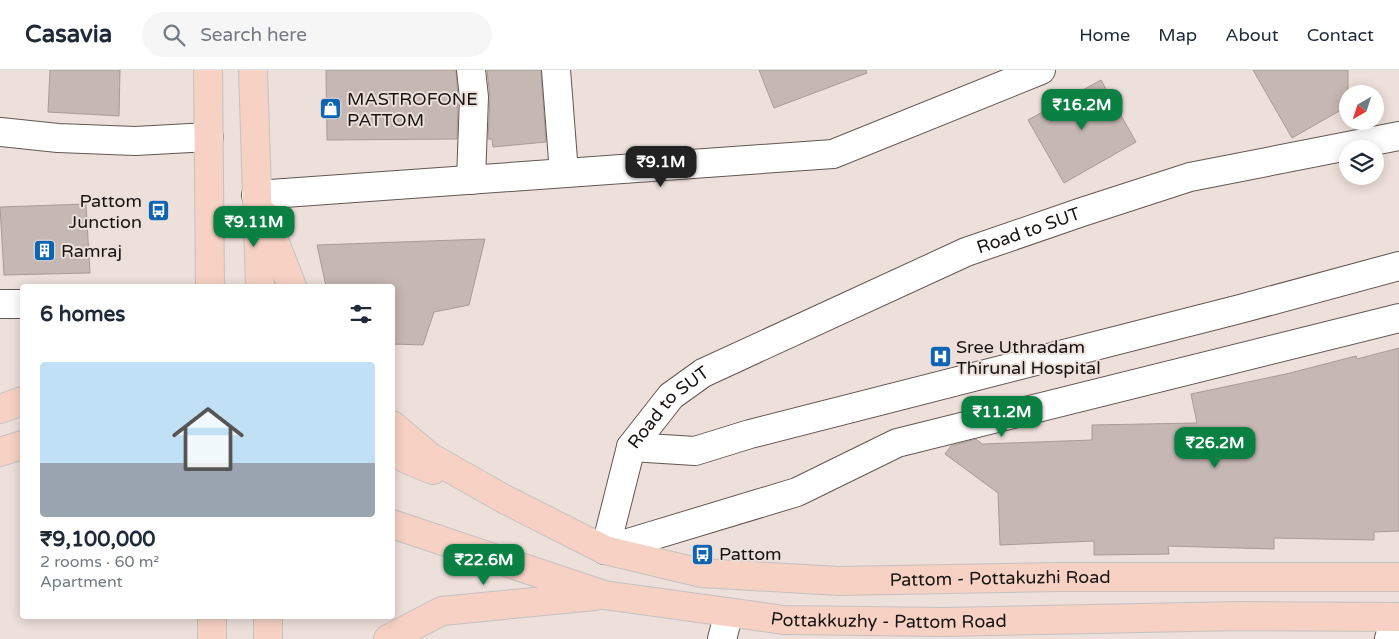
<!DOCTYPE html>
<html lang="en">
<head>
<meta charset="utf-8">
<style>
	body { margin:0; font-family:"Varela Round",sans-serif; background:#f6f6f7; color:#1f2937; height:100vh; display:flex; flex-direction:column; font-size:19px; white-space:nowrap }
	* { box-sizing:border-box; margin:0 }
	p { font-size:16px; color:#747a83 }
	.icon { flex:none; width:28px; height:28px; fill:none; stroke:currentColor; stroke-width:2; stroke-linecap:round; stroke-linejoin:round }
	.map { position:relative; flex:1; overflow:hidden }
	.sheet { position:absolute; left:20px; top:214px; width:375px; height:335px; display:flex; flex-direction:column; background:#fff; border-radius:5px; box-shadow:0 2px 12px #0003 }
	.sheet>* { flex:none }
	.needle { width:32px; rotate:219deg }
	.controls { position:absolute; left:1339px; top:15px; display:grid; gap:10px }
	.controls a { display:grid; place-items:center; width:45px; height:45px; border-radius:50%; background:#fff; box-shadow:0 2px 12px #0003; font-size:25px }
	.price { position:absolute; translate:-50% -42px; padding:0 11px; border-radius:10px; background:#0b8043; color:#fff; font-size:16px; line-height:32px; filter:drop-shadow(0 1px 2px #0008) }
	.price::after { content:''; position:absolute; left:50%; top:30px; width:15px; height:11px; margin-left:-8px; background:inherit; clip-path:polygon(0 0,100% 0,50% 100%) }
	.price.current { background:#222; color:#fff }
	ul { padding:0; list-style:none }
	li { display:grid; align-content:center; gap:10px; height:265px; padding:0 20px }
	li span { display:grid; place-items:center; height:155px; border-radius:5px; color:#555 }
	li>.icon { margin-inline-start:auto }
	span .icon { width:90px; height:90px; fill:#fffc; stroke-width:1 }
	li b { font-size:21px }
	h2 { display:flex; justify-content:space-between; align-items:center; height:60px; padding:0 20px; font-size:21px }
	header { display:flex; align-items:center; gap:30px; box-sizing:border-box; height:70px; padding:0 25px; background:#fff; border-bottom:1px solid #e0e1e3 }
	header strong { font-size:24px }
	nav { display:flex; gap:28px; margin-inline-start:auto; font-size:18px }
	.search { width:350px; height:45px; background:#f6f6f7; display:flex; align-items:center; gap:12px; box-sizing:border-box; padding:0 18px; border-radius:28px; color:#747a83; font-size:19px }
	.map>svg:first-child { display:block }
	.building { fill:#c5b7b2; stroke:#a89b96 }
	.lines { fill:none; stroke-linecap:round; stroke-linejoin:round }
	.minor-casing { stroke:#635753; stroke-width:30 }
	.major-casing { stroke:#c3c2c1; stroke-width:30 }
	.minor { stroke:#fff; stroke-width:28 }
	.major { stroke:#f7d2c4; stroke-width:28 }
	.labels { text-anchor:middle; dominant-baseline:central; stroke-width:4; stroke-linejoin:round; paint-order:stroke }
	.poi-label { font-size:18px; fill:#171311; stroke:#eddfda; text-anchor:start }
	.street-label { font-size:18px; fill:#171311; stroke:#eddfda }
</style>
</head>
<body>
<header>
<strong>Casavia</strong>
<div class="search"><svg class="icon" aria-label="search" viewBox="0 0 24 24"><circle cx="10" cy="10" r="6"/><path d="M15 15l6 6"/></svg>Search here</div>
<nav><a>Home</a><a>Map</a><a>About</a><a>Contact</a></nav>
</header>
<div class="map">
<svg width="1399" height="569" viewBox="0 0 1399 569">
	<rect width="100%" height="100%" fill="#eddfda"/>
	<g class="building">
		<polygon points="50,0 120,0 119,46 48,42"/>
		<polygon points="326,0 456,0 458,28 457,69 327,70"/>
		<polygon points="487,0 541,0 546,72 493,77 492,69 488,69 490,27"/>
		<polygon points="759,0 866,0 867,3 774,38"/>
		<polygon points="1253,0 1348,0 1348,36 1292,68"/>
		<polygon points="1101,10 1136,72 1064,113 1028,50"/>
		<polygon points="86,134 90,203 4,205 0,137"/>
		<polygon points="485,169 469,235 434,242 423,275 392,274 392,216 326,216 317,175"/>
		<polygon points="1399,278 1399,461 1374,462 1374,470 1274,468 1274,479 1168,476 1169,484 1094,485 1094,471 1000,475 998,423 945,384 951,376 976,369 982,374 1092,370 1092,355 1197,353 1191,324 1286,304 1356,286 1357,289"/>
	</g>
	<g class="lines">
		<defs>
			<g id="minor">
				<polyline points="556,0 564,103"/>
				<polyline points="0,62 58,68 135,71 209,67"/>
				<polyline points="471,110 474,27 471,0"/>
				<polyline points="256,125 833,84 1041,0"/>
				<polyline points="0,234 22,234"/>
				<polyline points="631,377 695,381 750,364 1240,239 1399,196"/>
				<path id="s1" d="M605 480 631 377 671 326 703 303 966 182 1082 142 1190 107 1399 66"/>
				<polyline points="605,480 797,422 897,373 1399,248"/>
				<polyline points="722,569 729,543"/>
				<polyline points="1389,569 1395,547"/>
			</g>
			<g id="major">
				<polyline points="208,0 210,216"/>
				<polyline points="253,0 260,216"/>
				<polyline points="264,145 292,216"/>
				<polyline points="0,339 22,331"/>
				<path id="s2" d="M392 355 430 387 504 429 605 480 701 503 839 511 1059 507H1399"/>
				<polyline points="0,382 22,375"/>
				<polyline points="392,383 433,400"/>
				<path id="s3" d="M392 454 604 525 784 550 944 552 1240 546 1399 547"/>
				<polyline points="212,569 212,546"/>
				<polyline points="268,569 268,546"/>
				<polyline points="388,569 442,541 595,526"/>
			</g>
		</defs>
		<use href="#minor" class="minor-casing"/>
		<use href="#major" class="major-casing"/>
		<use href="#minor" class="minor"/>
		<use href="#major" class="major"/>
	</g>
	<defs>
		<symbol id="shop-square" viewBox="-11 -11 22 22"><rect x="-9" y="-9" width="18" height="18" rx="4" fill="#0c64b2" stroke="#eddfda"/><path d="M-5-2.5h2.3a2.7 3.5 0 0 1 5.4 0H5L5.5 6h-11ZM-1.5-2.5h3a1.5 2.3 0 0 0-3 0Z" fill="#fff"/></symbol>
		<symbol id="bus-square" viewBox="-11 -11 22 22"><rect x="-9" y="-9" width="18" height="18" rx="4" fill="#0c64b2" stroke="#eddfda"/><path d="M-5-6H5V4H4V6H2V4H-2V6H-4V4H-5ZM-3.5-4V0h7V-4ZM-3.5 1.2v1.5H-2V1.2ZM2 1.2v1.5H3.5V1.2Z" fill="#fff"/></symbol>
		<symbol id="building-square" viewBox="-11 -11 22 22"><rect x="-9" y="-9" width="18" height="18" rx="4" fill="#0c64b2" stroke="#eddfda"/><path d="M-4-6H4V6H1V3H-1V6H-4ZM-2.5-4.3h1.7v1.8h-1.7ZM.8-4.3h1.7v1.8H.8ZM-2.5-1h1.7V.8h-1.7ZM.8-1h1.7V.8H.8Z" fill="#fff"/></symbol>
		<symbol id="hospital-square" viewBox="-11 -11 22 22"><rect x="-9" y="-9" width="18" height="18" rx="4" fill="#0c64b2" stroke="#eddfda"/><path d="M-5-5h3v3.5h4V-5h3V5h-3V1.5h-4V5h-3Z" fill="#fff"/></symbol>
	</defs>
	<g fill-rule="evenodd">
		<use href="#shop-square" x="318" y="26" width="25" height="25"/>
		<use href="#bus-square" x="146" y="128" width="25" height="25"/>
		<use href="#building-square" x="32" y="168" width="25" height="25"/>
		<use href="#hospital-square" x="928" y="274" width="25" height="25"/>
		<use href="#bus-square" x="690" y="472" width="25" height="25"/>
	</g>
	<g class="labels">
		<g class="poi-label">
			<text x="347" y="29">MASTROFONE<tspan x="347" dy="21">PATTOM</tspan></text>
			<text x="142" y="131" text-anchor="end">Pattom<tspan x="142" dy="21">Junction</tspan></text>
			<text x="61" y="181">Ramraj</text>
			<text x="956" y="277">Sree Uthradam<tspan x="956" dy="21">Thirunal Hospital</tspan></text>
			<text x="719" y="484">Pattom</text>
		</g>
		<g class="street-label">
			<text stroke="none"><textPath href="#s1" startOffset="566">Road to SUT</textPath></text>
			<text stroke="none"><textPath href="#s1" startOffset="161">Road to SUT</textPath></text>
			<text stroke="none"><textPath href="#s2" startOffset="646">Pattom - Pottakuzhi Road</textPath></text>
			<text stroke="none"><textPath href="#s3" startOffset="510">Pottakkuzhy - Pattom Road</textPath></text>
		</g>
	</g>
</svg>
<div class="controls">
<a><svg class="needle" viewBox="-14 -14 28 28"><path d="M0-13l5 13h-10z" fill="#e53935"/><path d="M0 13l5-13h-10z" fill="#747a83"/></svg></a>
<a><svg class="icon" aria-label="layers" viewBox="0 0 24 24"><path d="M12 4l9 5-9 5-9-5zM3 14l9 5 9-5"/></svg></a>
</div>
<b class="price" style="left:1082px;top:61px">₹16.2M</b>
<b class="price current" style="left:661px;top:118px">₹9.1M</b>
<b class="price" style="left:254px;top:178px">₹9.11M</b>
<b class="price" style="left:1002px;top:368px">₹11.2M</b>
<b class="price" style="left:1215px;top:399px">₹26.2M</b>
<b class="price" style="left:484px;top:516px">₹22.6M</b>
<section class="sheet">
<h2>6 homes<svg class="icon" aria-label="filters" viewBox="0 0 24 24"><path d="M4 7h16M4 17h16"/><circle cx="9" cy="7" r="2"/><circle cx="15" cy="17" r="2"/></svg></h2>
<ul>
<li><span style="background:linear-gradient(#bfe0f5 65%,#9aa5b1 0)"><svg class="icon" aria-label="home" viewBox="0 0 24 24"><path d="M3 11l9-7 9 7M6 9v11h12V9"/></svg></span><div><b>₹9,100,000</b><p>2 rooms · 60 m²</p><p>Apartment</p></div></li>
</ul>
</section>
</div>
</body>
</html>
